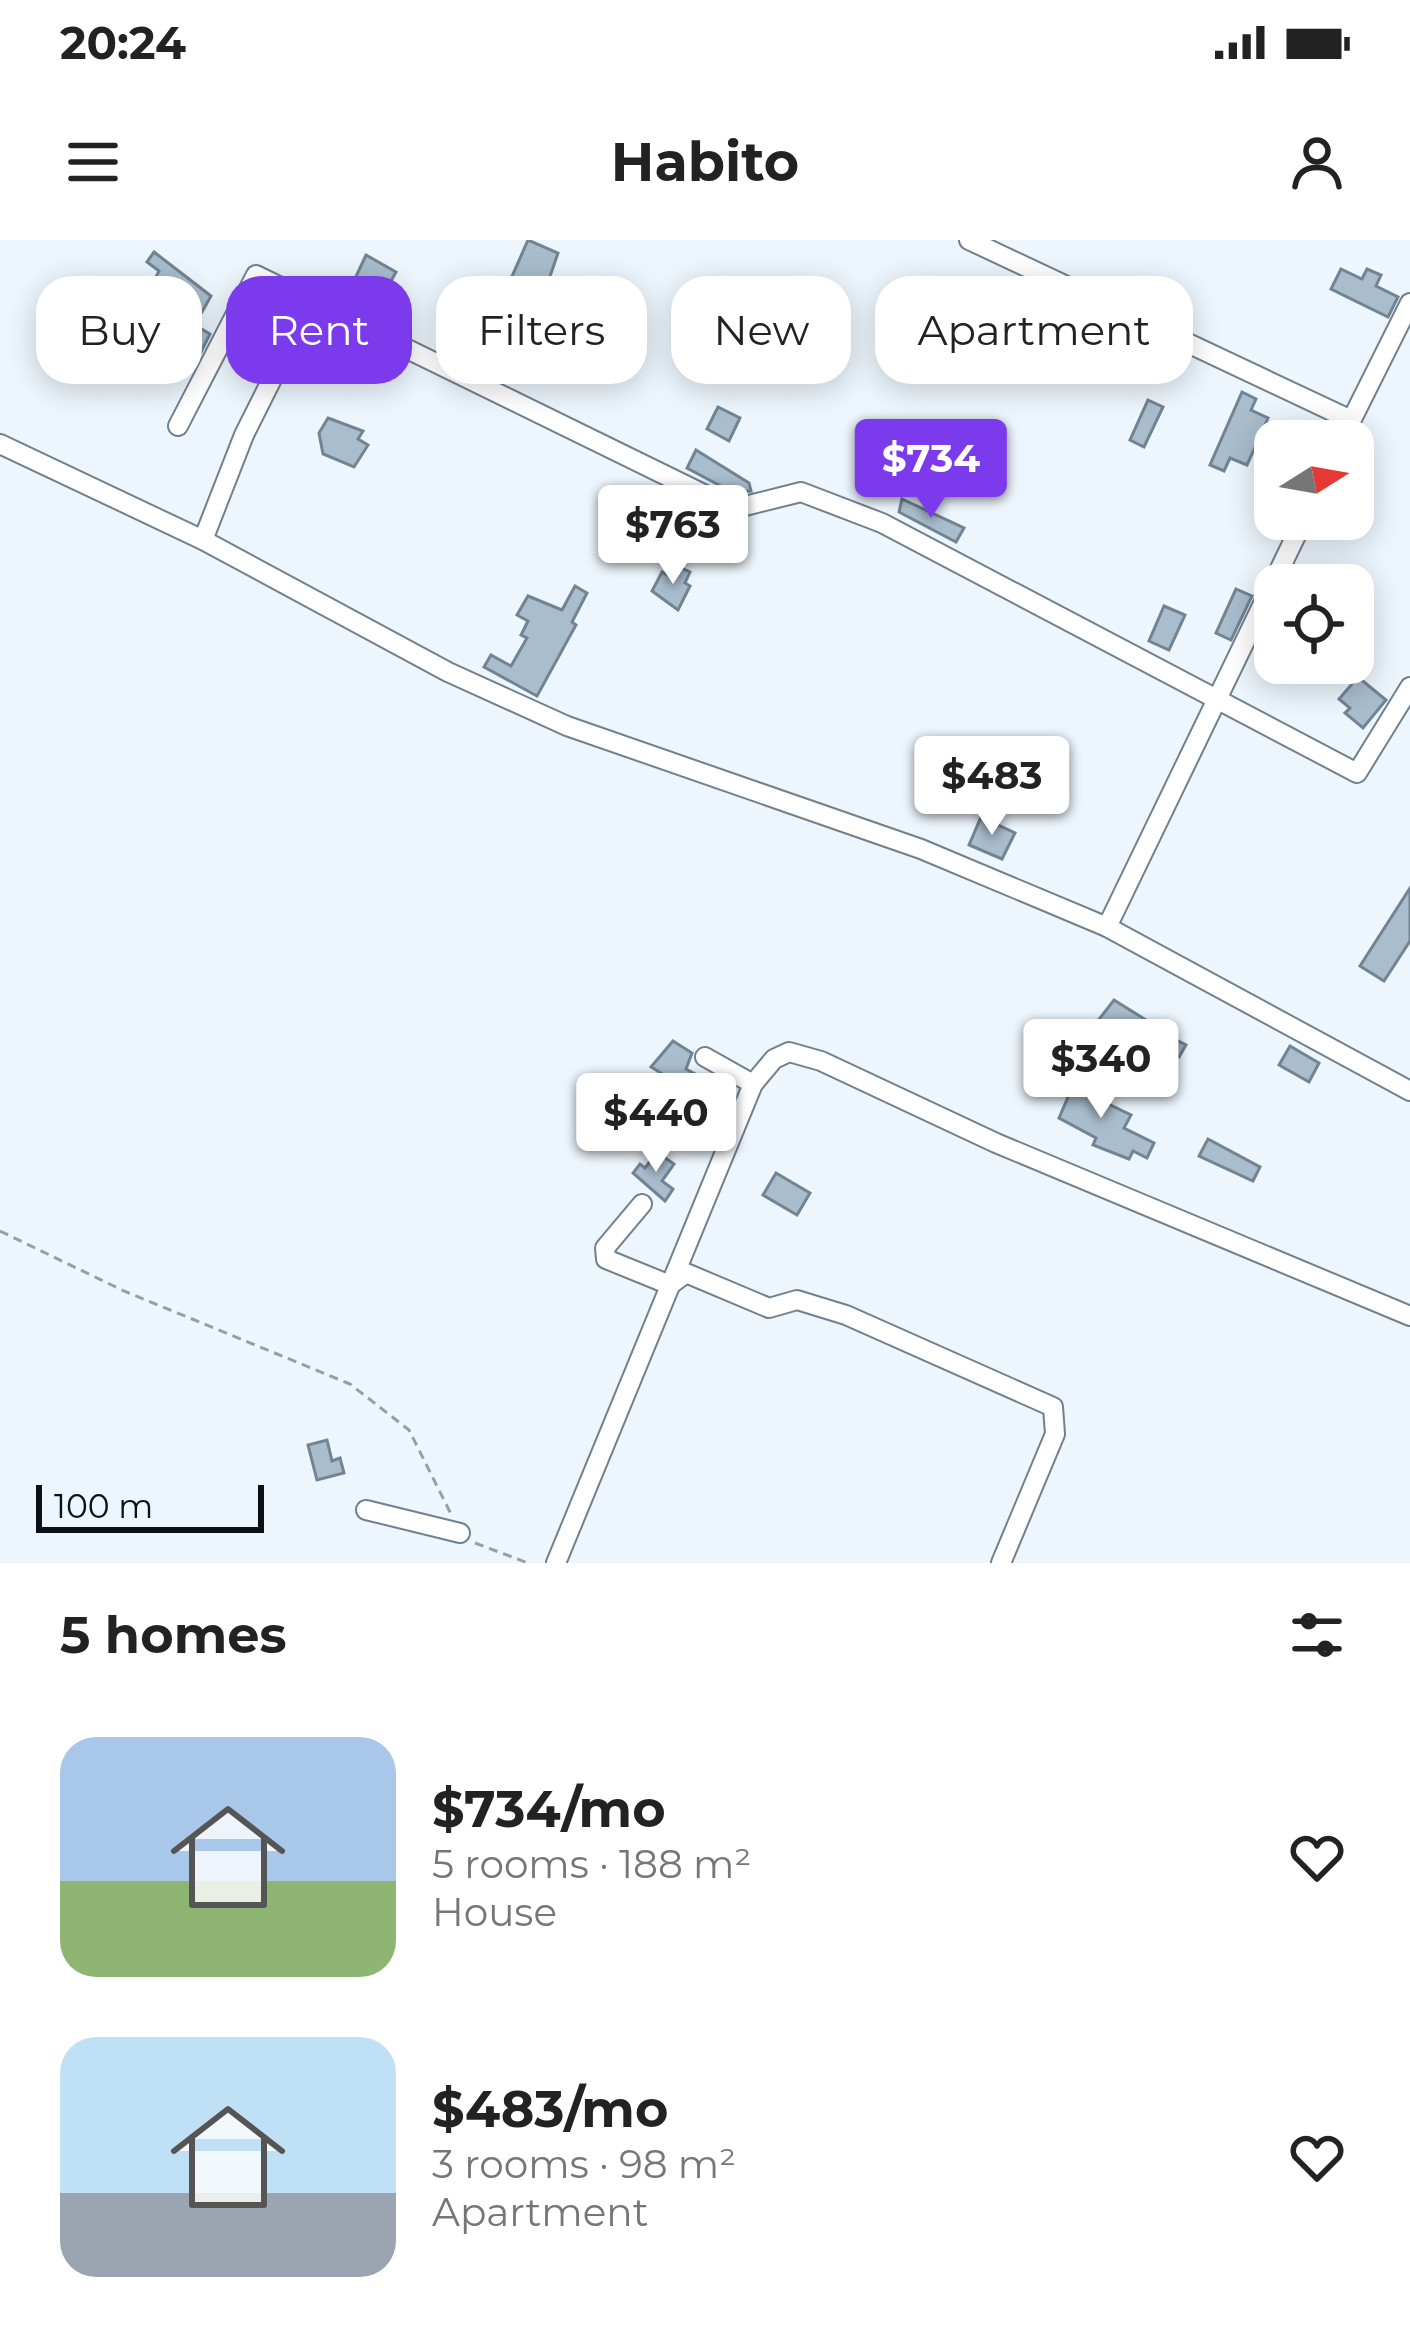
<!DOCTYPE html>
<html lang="en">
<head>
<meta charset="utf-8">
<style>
	body { margin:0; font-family:Montserrat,sans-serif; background:#f6f6f6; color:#222; height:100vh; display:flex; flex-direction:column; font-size:45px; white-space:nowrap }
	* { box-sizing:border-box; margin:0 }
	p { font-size:39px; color:#767676 }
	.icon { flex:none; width:66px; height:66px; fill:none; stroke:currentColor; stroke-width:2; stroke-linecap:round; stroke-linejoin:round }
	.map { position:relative; height:1323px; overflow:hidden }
	.drawer { display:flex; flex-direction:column; background:#fff; flex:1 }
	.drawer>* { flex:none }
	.banner { position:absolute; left:36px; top:36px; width:1338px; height:108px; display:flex; gap:24px }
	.needle { width:78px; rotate:79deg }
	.buttons { position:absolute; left:1254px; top:180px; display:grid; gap:24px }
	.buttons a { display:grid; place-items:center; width:120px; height:120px; border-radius:24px; background:#fff; box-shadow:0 6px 30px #0003; font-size:60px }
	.scale { position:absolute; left:36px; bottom:30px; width:228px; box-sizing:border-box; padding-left:12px; border:6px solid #0a1117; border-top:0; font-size:33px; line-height:42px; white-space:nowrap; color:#0a1117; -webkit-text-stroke:9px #edf6fd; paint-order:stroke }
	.price { position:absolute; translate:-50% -102px; padding:0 27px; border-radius:12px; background:#fff; color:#222; font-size:39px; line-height:78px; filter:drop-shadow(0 3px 6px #0008) }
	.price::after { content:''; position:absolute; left:50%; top:72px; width:36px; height:27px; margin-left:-18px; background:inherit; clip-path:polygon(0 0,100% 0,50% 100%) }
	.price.on { background:#7c3aed; color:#fff }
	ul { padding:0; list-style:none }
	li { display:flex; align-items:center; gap:36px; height:300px; padding:0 60px }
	li span { display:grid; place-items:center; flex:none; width:336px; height:240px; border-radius:36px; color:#555 }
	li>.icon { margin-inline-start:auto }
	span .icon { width:144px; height:144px; fill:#fffc; stroke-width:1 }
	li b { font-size:51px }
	h2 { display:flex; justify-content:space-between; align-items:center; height:144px; padding:0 60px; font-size:51px }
	.chip { padding:0 42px; border-radius:36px; background:#fff; box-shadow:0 6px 30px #0003; font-size:42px; line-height:108px }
	.chip.on { background:#7c3aed; color:#fff }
	.status { display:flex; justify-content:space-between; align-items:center; height:84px; padding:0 60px; background:#fff; direction:ltr }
	.status svg { height:33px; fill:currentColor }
	header { display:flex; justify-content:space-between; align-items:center; height:156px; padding:0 60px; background:#fff; font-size:54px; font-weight:700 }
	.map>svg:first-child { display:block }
	.building { fill:#a9bdcd; stroke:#718494; stroke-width:3 }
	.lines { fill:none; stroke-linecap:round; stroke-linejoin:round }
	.minor-casing { stroke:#6f8191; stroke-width:22 }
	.path { stroke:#979fa6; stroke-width:3; stroke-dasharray:9 6; stroke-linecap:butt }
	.minor { stroke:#fff; stroke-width:18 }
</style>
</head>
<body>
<div class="status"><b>20:24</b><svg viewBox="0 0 49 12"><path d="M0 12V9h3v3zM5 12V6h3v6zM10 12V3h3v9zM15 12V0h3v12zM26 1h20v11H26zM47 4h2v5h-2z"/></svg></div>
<header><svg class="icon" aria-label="menu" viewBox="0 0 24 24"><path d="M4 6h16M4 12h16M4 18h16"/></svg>Habito<svg class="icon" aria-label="person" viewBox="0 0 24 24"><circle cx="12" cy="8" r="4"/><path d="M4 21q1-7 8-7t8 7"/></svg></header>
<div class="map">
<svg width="1410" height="1323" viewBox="0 0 1410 1323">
	<rect width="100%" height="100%" fill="#edf6fd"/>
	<g class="building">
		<polygon points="528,0 558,13 535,80 499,66"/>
		<polygon points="154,12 211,56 202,72 162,48 154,59 147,55 159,31 147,22"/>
		<polygon points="366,15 396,32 381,59 353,43"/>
		<polygon points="1341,29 1362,39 1367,29 1381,35 1376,46 1398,57 1388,77 1331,49"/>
		<polygon points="200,88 210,94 193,128 150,106 157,93 189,108"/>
		<polygon points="1242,152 1256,159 1251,170 1268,178 1247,225 1230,218 1224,231 1210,225"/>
		<polygon points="1148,160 1163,167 1144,207 1130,200"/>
		<polygon points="718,167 740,178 729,201 707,189"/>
		<polygon points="328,178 363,191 358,199 368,205 354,227 323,214 319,193"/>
		<polygon points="696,210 749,243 751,251 732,252 687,228"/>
		<polygon points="902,259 964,288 956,302 899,272"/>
		<polygon points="675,325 690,332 685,343 690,346 678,370 652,351 662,332 669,336"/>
		<polygon points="575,346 587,353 572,382 576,385 537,456 484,427 491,415 511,426 527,398 521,395 528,381 517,375 528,356 562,370"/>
		<polygon points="1236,349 1252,356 1231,400 1216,393"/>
		<polygon points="1164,366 1185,375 1169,410 1149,401"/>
		<polygon points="1358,437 1386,460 1363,488 1345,473 1350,468 1339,459"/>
		<polygon points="981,577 1015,593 1002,619 969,605"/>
		<polygon points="1410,648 1410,701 1384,741 1360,726"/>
		<polygon points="1114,760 1146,780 1144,784 1186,805 1179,817 1141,798 1130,816 1083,800"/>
		<polygon points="673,801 692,813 686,829 699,836 690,851 651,827"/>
		<polygon points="1290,806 1319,823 1309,842 1279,825"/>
		<polygon points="1066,832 1080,838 1075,848 1131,875 1124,888 1154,903 1147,918 1133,911 1129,919 1093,905 1096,898 1059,878 1068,857 1057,851"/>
		<polygon points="1208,899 1260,927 1253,941 1199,916"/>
		<polygon points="657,912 674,924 662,941 673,949 665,961 633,933 640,924 645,928"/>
		<polygon points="776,933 810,953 797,975 763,955"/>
		<polygon points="327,1200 332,1221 340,1218 344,1233 317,1240 308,1205"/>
	</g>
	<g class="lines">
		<defs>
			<g id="minor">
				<polyline points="969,0 1351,180"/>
				<polyline points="178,186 256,35 726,265 745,266 801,252 882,283 1357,533 1410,447"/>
				<polyline points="1341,201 1410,63"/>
				<polyline points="0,204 203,300 448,432 567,486 921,609 1107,687 1410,851"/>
				<polyline points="203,300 244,195 310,63"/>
				<polyline points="1107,687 1304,279"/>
				<polyline points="705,817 753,844"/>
				<polyline points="642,964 605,1008 606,1019 670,1045 686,1033 769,1068 797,1060 846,1075 1053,1167 1055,1194 1001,1323"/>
				<polyline points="366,1270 460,1293"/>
				<polyline points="556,1323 753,844 774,819 789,812 821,821 996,903 1410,1076"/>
			</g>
		</defs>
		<use href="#minor" class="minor-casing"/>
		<g class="path">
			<polyline points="0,991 124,1051 350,1144 409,1190 451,1274"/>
			<polyline points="475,1303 528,1323"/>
		</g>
		<use href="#minor" class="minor"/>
	</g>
</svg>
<div class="buttons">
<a><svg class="needle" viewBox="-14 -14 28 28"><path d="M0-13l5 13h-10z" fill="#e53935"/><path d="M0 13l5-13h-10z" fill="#767676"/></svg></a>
<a><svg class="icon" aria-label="locate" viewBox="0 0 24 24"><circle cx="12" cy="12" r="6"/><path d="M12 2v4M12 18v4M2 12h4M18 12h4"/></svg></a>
</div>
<div class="scale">100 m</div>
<b class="price on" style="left:931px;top:281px">$734</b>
<b class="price" style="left:673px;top:347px">$763</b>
<b class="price" style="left:992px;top:598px">$483</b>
<b class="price" style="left:1101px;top:881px">$340</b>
<b class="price" style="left:656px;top:935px">$440</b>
<div class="banner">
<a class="chip">Buy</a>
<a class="chip on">Rent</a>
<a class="chip">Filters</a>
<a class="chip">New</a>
<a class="chip">Apartment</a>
</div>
</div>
<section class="drawer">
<h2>5 homes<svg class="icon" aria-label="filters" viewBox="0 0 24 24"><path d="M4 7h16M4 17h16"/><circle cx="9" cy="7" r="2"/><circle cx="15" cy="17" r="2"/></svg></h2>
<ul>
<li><span style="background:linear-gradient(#a9c7e8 60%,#8fb573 0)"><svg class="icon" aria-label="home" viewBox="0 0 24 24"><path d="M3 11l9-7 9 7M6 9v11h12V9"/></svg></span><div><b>$734/mo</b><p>5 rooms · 188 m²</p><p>House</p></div><svg class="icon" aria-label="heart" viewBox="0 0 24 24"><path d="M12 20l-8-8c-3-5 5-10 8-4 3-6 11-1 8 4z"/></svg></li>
<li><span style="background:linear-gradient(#bfe0f5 65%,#9aa5b1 0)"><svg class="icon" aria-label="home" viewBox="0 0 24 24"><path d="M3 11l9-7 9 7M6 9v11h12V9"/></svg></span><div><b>$483/mo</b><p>3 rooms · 98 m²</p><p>Apartment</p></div><svg class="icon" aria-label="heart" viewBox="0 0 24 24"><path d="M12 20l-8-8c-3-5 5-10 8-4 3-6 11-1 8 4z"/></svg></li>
</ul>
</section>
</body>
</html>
